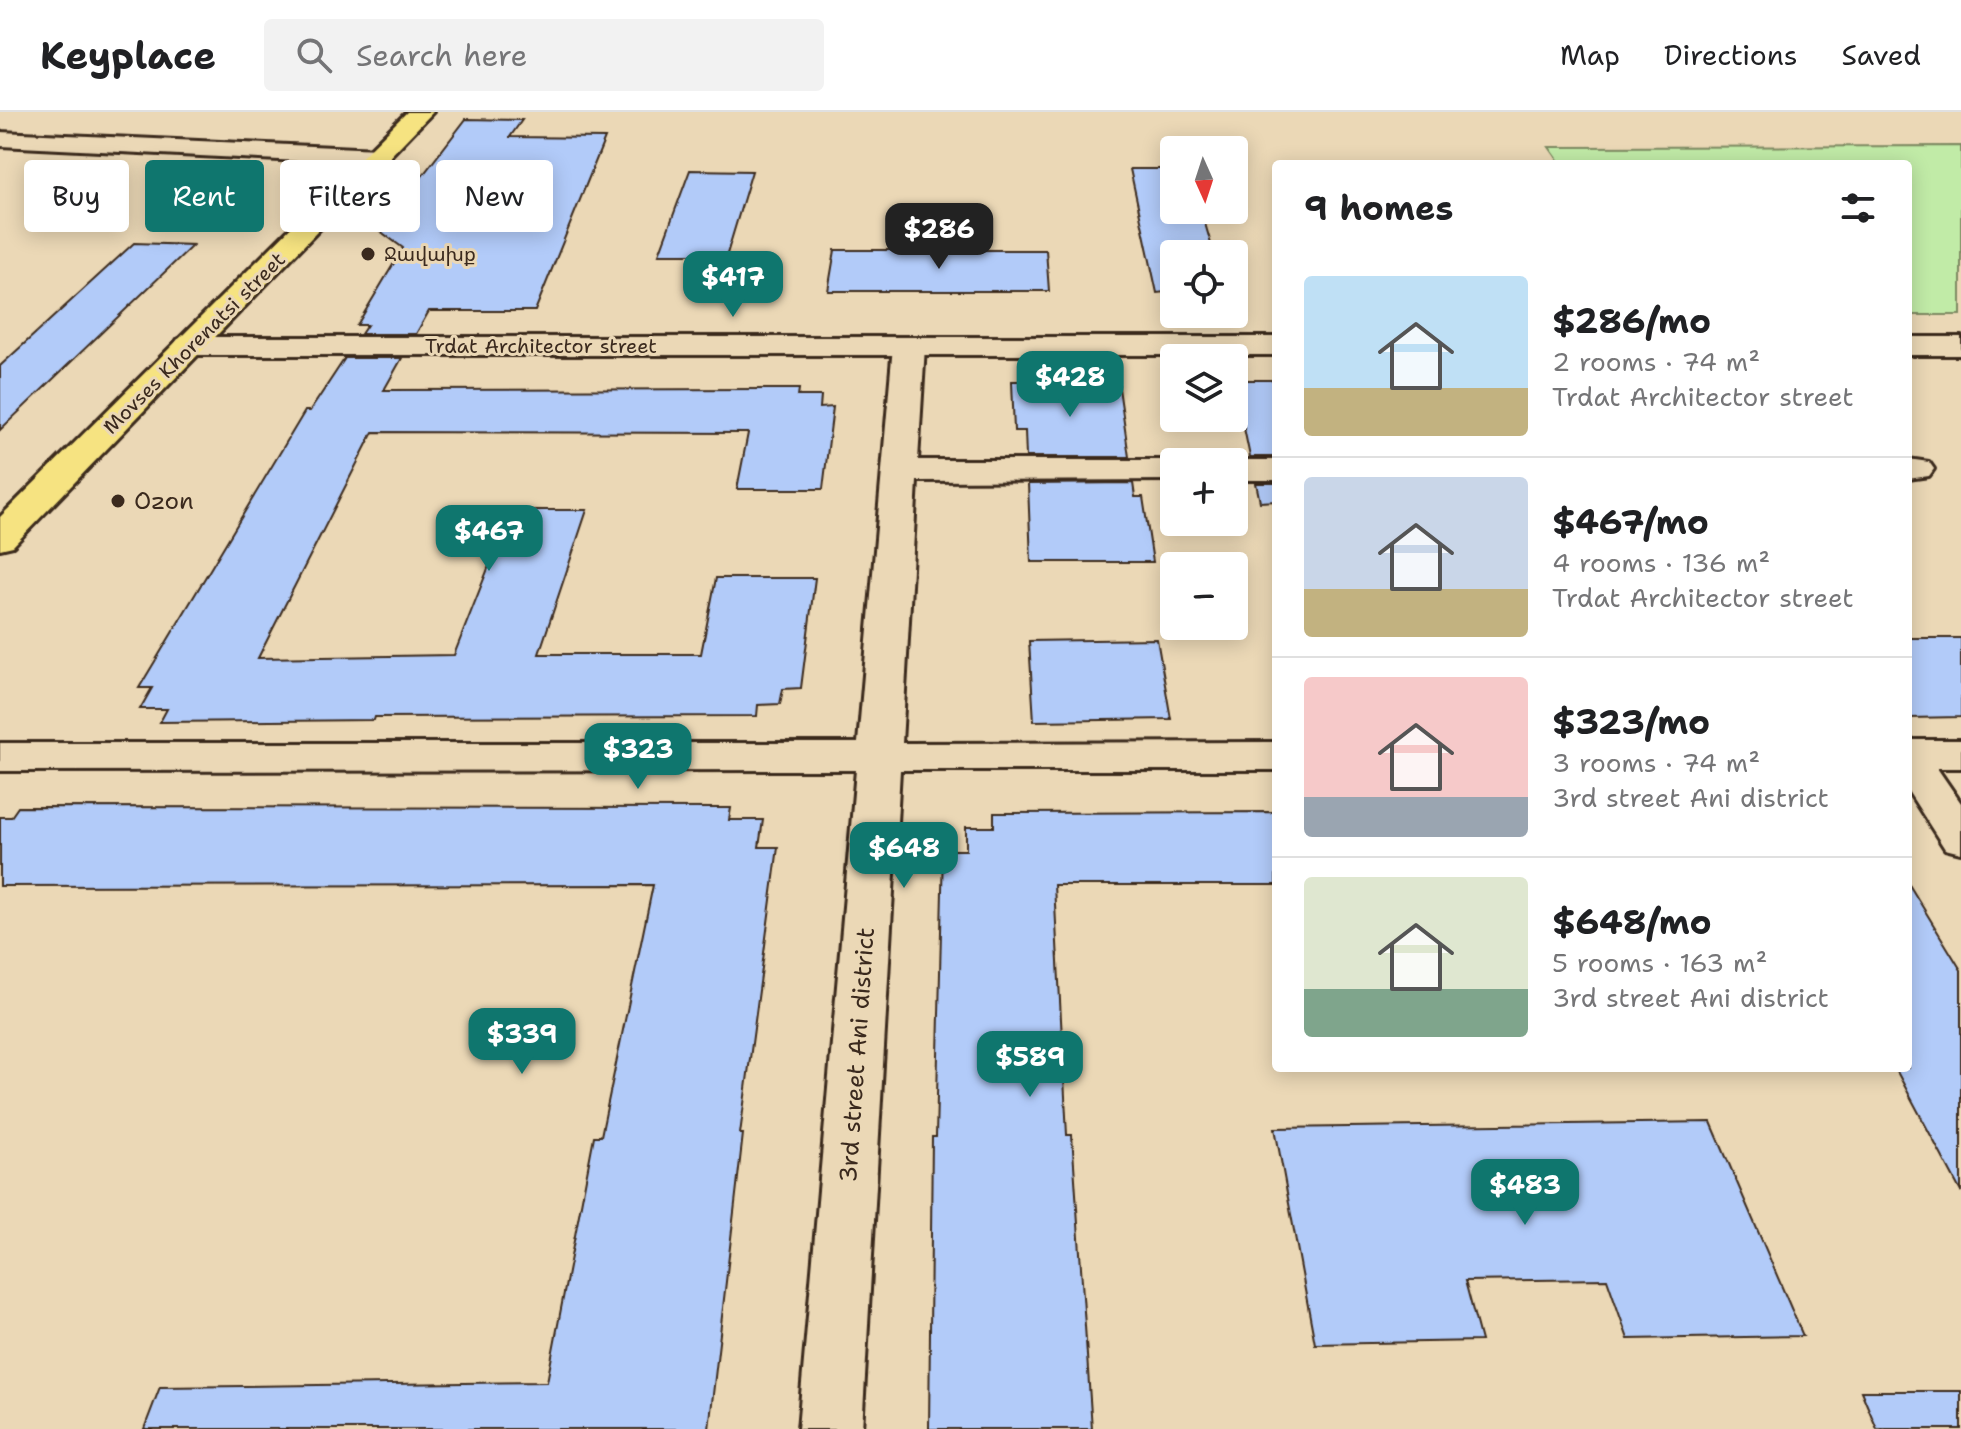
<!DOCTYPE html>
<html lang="en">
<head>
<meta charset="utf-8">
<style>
	body { margin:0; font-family:"Shantell Sans","Noto Sans Armenian",sans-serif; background:#f2f2f2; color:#202124; height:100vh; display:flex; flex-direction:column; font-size:30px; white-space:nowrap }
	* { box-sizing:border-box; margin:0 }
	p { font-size:26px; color:#757577 }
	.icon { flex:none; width:44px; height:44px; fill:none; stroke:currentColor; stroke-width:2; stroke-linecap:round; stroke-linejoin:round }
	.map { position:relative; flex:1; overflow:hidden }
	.details { position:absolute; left:1272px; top:48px; width:640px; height:912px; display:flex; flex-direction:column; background:#fff; border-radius:8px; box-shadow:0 4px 20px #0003 }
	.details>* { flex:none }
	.banner { position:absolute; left:24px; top:48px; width:760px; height:72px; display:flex; gap:16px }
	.needle { width:52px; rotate:177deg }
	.controls { position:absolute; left:1160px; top:24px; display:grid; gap:16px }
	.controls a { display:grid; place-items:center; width:88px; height:88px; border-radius:8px; background:#fff; box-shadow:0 4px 20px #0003; font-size:40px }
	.price { position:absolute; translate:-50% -68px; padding:0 18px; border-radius:16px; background:#0f766e; color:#fff; font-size:26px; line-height:52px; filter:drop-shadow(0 2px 4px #0008) }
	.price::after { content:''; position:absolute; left:50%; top:48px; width:24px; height:18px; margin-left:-12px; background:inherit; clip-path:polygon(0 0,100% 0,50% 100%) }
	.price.selected { background:#222; color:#fff }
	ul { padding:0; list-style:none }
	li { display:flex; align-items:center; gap:24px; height:200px; padding:0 32px }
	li+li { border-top:2px solid #e0e0e0 }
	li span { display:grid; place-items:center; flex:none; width:224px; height:160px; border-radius:8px; color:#555 }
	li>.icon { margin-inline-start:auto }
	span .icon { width:96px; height:96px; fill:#fffc; stroke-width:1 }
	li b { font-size:34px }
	h2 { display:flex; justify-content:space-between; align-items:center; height:96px; padding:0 32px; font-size:34px }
	.chip { padding:0 28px; border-radius:8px; background:#fff; box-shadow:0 4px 20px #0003; font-size:28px; line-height:72px }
	.chip.selected { background:#0f766e; color:#fff }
	header { display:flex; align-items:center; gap:48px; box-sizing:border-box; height:112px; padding:0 40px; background:#fff; border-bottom:2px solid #e0e0e0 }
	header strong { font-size:38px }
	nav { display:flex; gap:44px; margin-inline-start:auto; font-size:28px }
	.search { width:560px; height:72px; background:#f2f2f2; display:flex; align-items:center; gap:20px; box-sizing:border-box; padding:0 28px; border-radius:8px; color:#757577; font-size:30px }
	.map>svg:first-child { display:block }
	.green { fill:#c1eba7; stroke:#7e8a62; stroke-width:2 }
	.building { fill:#b2cbf9; stroke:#3b2a1e; stroke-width:2 }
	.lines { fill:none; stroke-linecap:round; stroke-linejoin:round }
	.minor-casing { stroke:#3b2a1e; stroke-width:6 }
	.tertiary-casing { stroke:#3b2a1e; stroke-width:6 }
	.trunk-casing { stroke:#3b2a1e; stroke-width:6 }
	.minor { fill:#ebd8b6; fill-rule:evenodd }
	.tertiary { fill:#ebd8b6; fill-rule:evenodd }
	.trunk { fill:#f6e381; fill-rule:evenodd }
	.poi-dot { fill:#3b2a1e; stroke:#ebd8b6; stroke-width:3 }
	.labels { text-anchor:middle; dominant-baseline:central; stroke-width:6; stroke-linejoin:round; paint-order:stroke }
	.far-poi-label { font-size:20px; fill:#3b2a1e; stroke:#ebd8b6; text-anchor:start }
	.far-street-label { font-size:20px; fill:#3b2a1e; stroke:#ebd8b6 }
	.poi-label { font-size:24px; fill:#3b2a1e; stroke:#ebd8b6; text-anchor:start }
	.street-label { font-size:24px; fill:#3b2a1e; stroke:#ebd8b6 }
</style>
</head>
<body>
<header>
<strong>Keyplace</strong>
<div class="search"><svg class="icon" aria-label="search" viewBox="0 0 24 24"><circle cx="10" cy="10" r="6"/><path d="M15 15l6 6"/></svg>Search here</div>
<nav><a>Map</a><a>Directions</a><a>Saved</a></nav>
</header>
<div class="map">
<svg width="1961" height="1317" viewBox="0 0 1961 1317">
	<rect width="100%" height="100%" fill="#ebd8b6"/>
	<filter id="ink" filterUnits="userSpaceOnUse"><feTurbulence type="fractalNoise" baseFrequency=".0125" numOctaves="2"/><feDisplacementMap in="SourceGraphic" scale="16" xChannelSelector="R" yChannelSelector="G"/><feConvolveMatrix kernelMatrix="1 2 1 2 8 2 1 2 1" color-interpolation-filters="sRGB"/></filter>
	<g filter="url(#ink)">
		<polygon class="green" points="1961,34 1961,203 1908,203 1908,52 1561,52 1549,35"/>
		<g class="building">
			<polygon points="466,7 522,8 510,25 605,26 535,199 429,199 416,222 361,222 367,213 357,213 403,136 380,119"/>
			<polygon points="1130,57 1174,57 1174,98 1201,98 1214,142 1174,142 1174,179 1157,181"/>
			<polygon points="690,58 752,59 727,142 659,142"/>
			<polygon points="134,131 193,133 0,318 0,254"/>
			<polygon points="835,138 1046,138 1049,179 828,179"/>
			<polygon points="345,246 402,246 384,278 799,277 798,284 821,284 820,296 833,295 823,377 737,377 748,321 373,320 258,546 454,543 511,398 587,398 539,542 701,542 716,466 815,466 801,576 783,577 780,592 758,593 757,604 375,605 374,608 160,610 167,597 140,597 152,576 139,576 305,299 310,299"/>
			<polygon points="1234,268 1276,268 1276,345 1250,345"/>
			<polygon points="1012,269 1118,269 1129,345 1026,345 1025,319 1014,319"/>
			<polygon points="1133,371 1135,385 1143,385 1153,450 1031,450 1028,372"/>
			<polygon points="1256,371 1276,371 1276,389 1260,390"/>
			<polygon points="1908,526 1961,526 1961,605 1908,606"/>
			<polygon points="1157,527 1171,607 1034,609 1029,529"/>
			<polygon points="18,695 731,696 729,708 763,708 759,735 778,735 740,1022 743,1022 709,1317 144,1317 160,1275 547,1270 594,1024 601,1024 653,773 0,774 0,705 11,705"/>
			<polygon points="1276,700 1276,773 1054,773 1067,1023 1072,1023 1092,1317 929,1317 932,1025 936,1025 943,738 966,738 966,715 994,715 994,701"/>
			<polygon points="1908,771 1961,858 1961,1080 1895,956 1908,956"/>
			<polygon points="1711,1010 1803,1224 1628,1227 1607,1167 1465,1169 1481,1229 1315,1232 1275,1016"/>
			<polygon points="1861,1279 1961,1279 1961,1317 1877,1317"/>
		</g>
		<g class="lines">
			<defs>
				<g id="minor">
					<polygon points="0,20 378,37 387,40 391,45 387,50 378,53 0,34"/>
					<polygon points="909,225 920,227 925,234 918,348 1174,348 1184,350 1174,350 1174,368 917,369 902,631 1276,630 1276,658 900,658 862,1317 798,1317 856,658 0,659 0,631 858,631 893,234 898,227"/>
					<polygon points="1908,347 1929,350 1934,357 1929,364 1908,367"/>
					<polygon points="1234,348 1276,348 1276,368 1234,368 1234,350 1224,350"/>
					<polygon points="1908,628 1961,628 1961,656 1937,656 1961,691 1961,741 1945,737 1908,679"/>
				</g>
				<g id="tertiary">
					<polygon points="189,225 1276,225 1276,243 189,243 178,241 173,234 178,227"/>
					<rect x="1908" y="225" width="53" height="18"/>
				</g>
				<polygon id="trunk" points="407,0 433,0 13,434 0,437 0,405"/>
			</defs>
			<use href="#minor" class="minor-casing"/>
			<use href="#tertiary" class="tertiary-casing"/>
			<use href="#trunk" class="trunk-casing"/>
			<use href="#minor" class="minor"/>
			<use href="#tertiary" class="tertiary"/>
			<use href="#trunk" class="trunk"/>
		</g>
	</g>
	<g class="poi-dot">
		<circle cx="368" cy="142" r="8"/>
		<circle cx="118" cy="389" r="8"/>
	</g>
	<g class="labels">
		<g class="far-poi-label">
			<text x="384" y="142">Ջավախք</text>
		</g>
		<g class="far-street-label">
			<text transform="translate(194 231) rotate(-45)">Movses Khorenatsi street</text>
			<text x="541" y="234">Trdat Architector street</text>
		</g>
		<g class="poi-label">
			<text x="134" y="389">Ozon</text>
		</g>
		<g class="street-label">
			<text transform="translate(857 943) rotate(-86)">3rd street Ani district</text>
		</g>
	</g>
</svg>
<div class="controls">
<a><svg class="needle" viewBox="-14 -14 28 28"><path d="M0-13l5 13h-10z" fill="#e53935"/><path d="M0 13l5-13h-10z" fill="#757577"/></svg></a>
<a><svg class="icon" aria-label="locate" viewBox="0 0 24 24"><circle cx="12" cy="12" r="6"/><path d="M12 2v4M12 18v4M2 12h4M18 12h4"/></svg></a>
<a><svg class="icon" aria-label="layers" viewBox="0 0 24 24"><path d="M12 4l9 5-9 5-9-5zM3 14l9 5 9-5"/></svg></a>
<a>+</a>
<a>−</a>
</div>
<b class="price selected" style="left:939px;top:159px">$286</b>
<b class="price" style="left:733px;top:207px">$417</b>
<b class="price" style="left:1070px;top:307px">$428</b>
<b class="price" style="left:489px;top:461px">$467</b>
<b class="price" style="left:638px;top:679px">$323</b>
<b class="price" style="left:904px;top:778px">$648</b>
<b class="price" style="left:522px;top:964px">$339</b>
<b class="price" style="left:1030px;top:987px">$589</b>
<b class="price" style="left:1525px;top:1115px">$483</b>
<div class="banner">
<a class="chip">Buy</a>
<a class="chip selected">Rent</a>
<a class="chip">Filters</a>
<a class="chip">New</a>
</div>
<section class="details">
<h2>9 homes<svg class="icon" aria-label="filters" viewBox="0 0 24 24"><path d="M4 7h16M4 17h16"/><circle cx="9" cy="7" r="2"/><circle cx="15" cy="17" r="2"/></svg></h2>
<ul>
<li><span style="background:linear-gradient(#bfe0f5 70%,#c2b280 0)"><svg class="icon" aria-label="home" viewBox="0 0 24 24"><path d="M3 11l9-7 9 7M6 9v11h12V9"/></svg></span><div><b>$286/mo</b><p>2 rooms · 74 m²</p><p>Trdat Architector street</p></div></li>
<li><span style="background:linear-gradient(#c9d6e8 70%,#c2b280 0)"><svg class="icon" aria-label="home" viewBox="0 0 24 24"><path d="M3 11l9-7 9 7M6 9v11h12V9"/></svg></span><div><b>$467/mo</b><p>4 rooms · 136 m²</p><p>Trdat Architector street</p></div></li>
<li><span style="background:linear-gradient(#f6c9c9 75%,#9aa5b1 0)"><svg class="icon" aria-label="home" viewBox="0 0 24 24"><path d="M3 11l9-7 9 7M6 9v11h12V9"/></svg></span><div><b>$323/mo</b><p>3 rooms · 74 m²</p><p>3rd street Ani district</p></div></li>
<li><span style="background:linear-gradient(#dfe7d0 70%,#7fa58c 0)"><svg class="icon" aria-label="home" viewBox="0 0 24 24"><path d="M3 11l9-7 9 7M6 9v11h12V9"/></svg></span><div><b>$648/mo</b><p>5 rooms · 163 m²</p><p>3rd street Ani district</p></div></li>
</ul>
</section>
</div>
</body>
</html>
